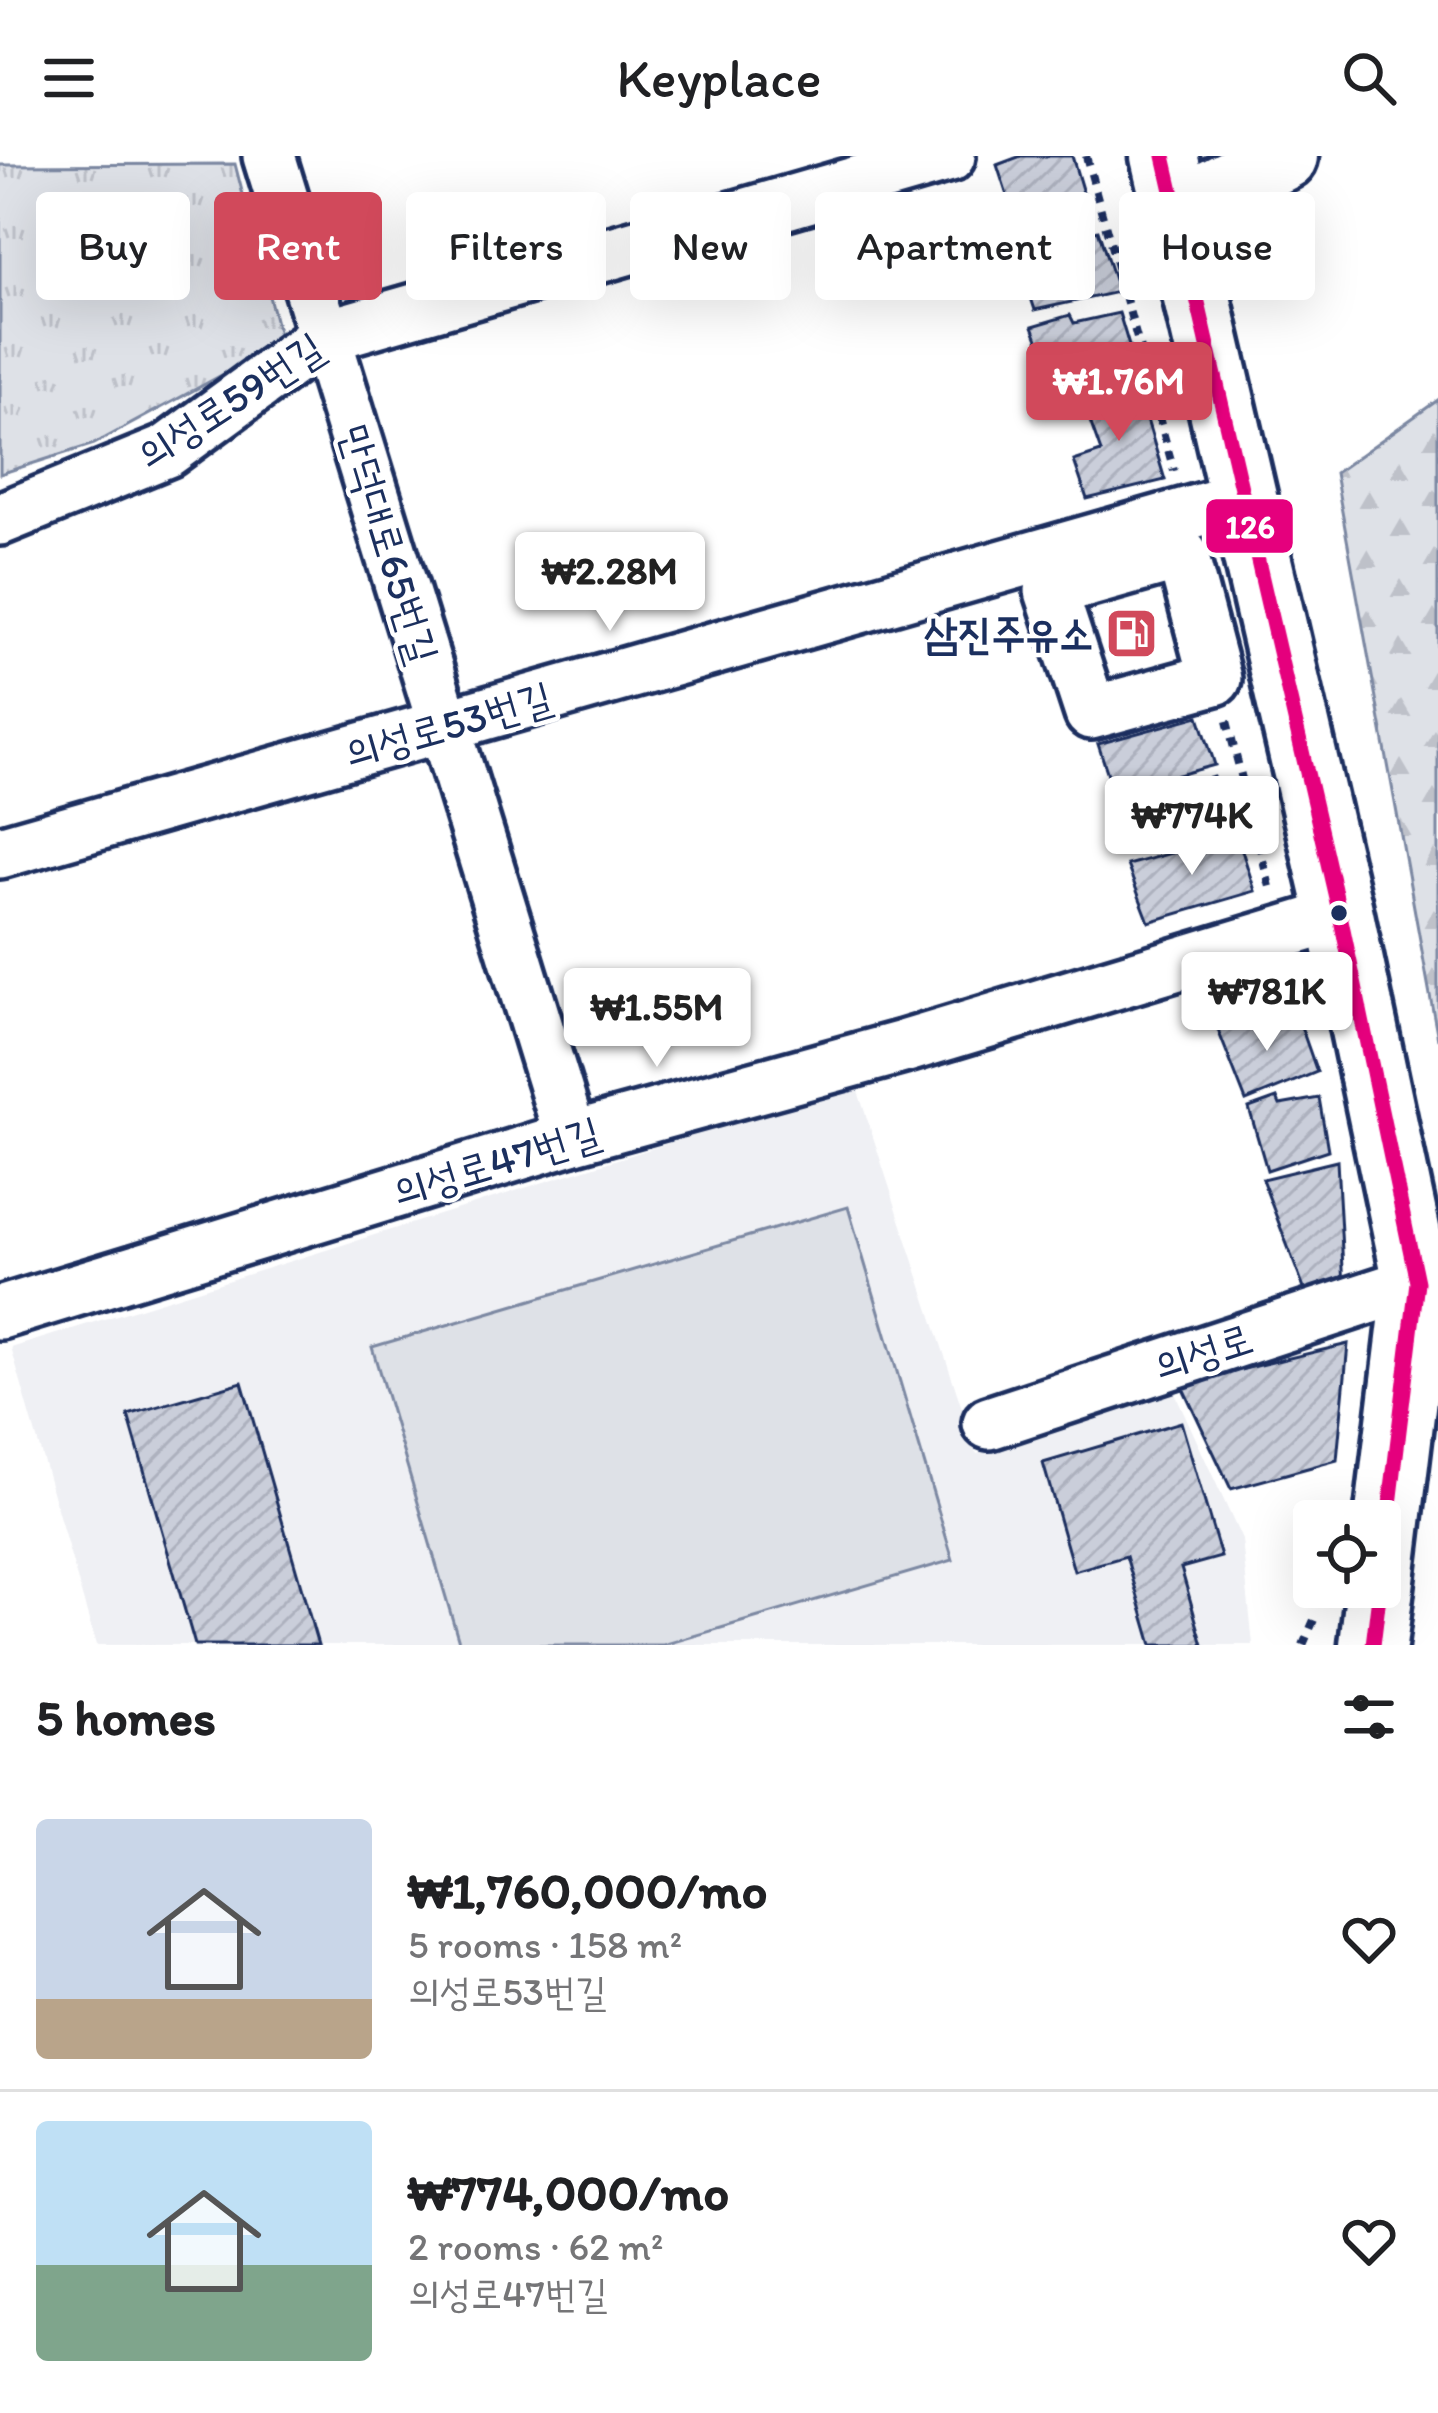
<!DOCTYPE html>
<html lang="en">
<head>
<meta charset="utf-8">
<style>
	body { margin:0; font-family:Itim,"Poor Story",sans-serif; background:#f6f6f6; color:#202124; height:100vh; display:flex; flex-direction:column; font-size:45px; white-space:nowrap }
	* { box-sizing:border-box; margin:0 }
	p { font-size:39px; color:#757577 }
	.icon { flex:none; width:66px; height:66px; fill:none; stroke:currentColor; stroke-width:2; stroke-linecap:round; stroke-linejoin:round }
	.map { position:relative; height:1489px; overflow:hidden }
	.details { display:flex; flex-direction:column; background:#fff; flex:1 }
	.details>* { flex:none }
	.top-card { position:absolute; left:36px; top:36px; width:1368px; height:108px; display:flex; gap:24px }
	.fabs { position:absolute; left:1293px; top:1344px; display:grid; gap:24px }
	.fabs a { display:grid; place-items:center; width:108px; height:108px; border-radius:12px; background:#fff; box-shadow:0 12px 48px #0002; font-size:60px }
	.price { position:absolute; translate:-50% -102px; padding:0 27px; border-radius:12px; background:#fff; color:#222; font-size:39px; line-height:78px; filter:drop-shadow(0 3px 6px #0008) }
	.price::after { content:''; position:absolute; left:50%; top:72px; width:36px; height:27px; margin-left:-18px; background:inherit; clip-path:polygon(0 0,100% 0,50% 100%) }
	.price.selected { background:#d1495b; color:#fff }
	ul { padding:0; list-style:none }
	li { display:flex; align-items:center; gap:36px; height:300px; padding:0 36px }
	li+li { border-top:3px solid #e0e0e0 }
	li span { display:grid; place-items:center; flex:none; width:336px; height:240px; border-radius:12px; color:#555 }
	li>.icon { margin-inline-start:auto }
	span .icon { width:144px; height:144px; fill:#fffc; stroke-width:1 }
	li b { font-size:51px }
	h2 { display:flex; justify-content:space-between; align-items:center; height:144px; padding:0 36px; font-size:51px }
	.pill { padding:0 42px; border-radius:12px; background:#fff; box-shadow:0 12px 48px #0002; font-size:42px; line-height:108px }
	.pill.selected { background:#d1495b; color:#fff }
	header { display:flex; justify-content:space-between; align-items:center; height:156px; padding:0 36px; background:#fff; font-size:54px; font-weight:600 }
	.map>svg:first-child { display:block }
	.built { fill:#eff0f4 }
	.forest { fill:url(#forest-firs); stroke:#7c88a2; stroke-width:3 }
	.park { fill:url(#park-tufts); stroke:#7c88a2; stroke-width:3 }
	.pitch { fill:#dee1e7; stroke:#7c88a2; stroke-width:3 }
	.building { fill:url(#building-hatch); stroke:#1b2f5e; stroke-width:3 }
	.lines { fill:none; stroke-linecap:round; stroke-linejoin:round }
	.minor-casing { stroke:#1b2f5e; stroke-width:60 }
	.major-casing { stroke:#1b2f5e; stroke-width:75 }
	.highway-casing { stroke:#1b2f5e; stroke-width:75 }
	.path { stroke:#1b2f5e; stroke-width:8; stroke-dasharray:9 9; stroke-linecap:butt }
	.minor { stroke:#fff; stroke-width:51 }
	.major { stroke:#fff; stroke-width:66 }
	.highway { stroke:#fff; stroke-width:66 }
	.bus-1-casing { stroke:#fff; stroke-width:24 }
	.bus-1 { stroke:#e5007d; stroke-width:15 }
	.bus-dot { fill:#1b2f5e; stroke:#fff; stroke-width:4.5 }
	.labels { text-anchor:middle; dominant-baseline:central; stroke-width:9; stroke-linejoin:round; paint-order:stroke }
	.street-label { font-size:42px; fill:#1b2f5e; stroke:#fff }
	.poi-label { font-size:42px; font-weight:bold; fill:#1b2f5e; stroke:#fff; text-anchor:end }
	.line-badge { stroke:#fff; stroke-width:4.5 }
	.badge-label { font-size:33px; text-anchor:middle; font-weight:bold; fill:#fff }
</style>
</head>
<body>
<header><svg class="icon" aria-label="menu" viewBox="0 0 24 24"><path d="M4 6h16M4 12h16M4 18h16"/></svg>Keyplace<svg class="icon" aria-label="search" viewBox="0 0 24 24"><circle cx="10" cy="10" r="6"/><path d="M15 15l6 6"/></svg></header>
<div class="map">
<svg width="1438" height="1489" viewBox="0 0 1438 1489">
	<defs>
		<pattern id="forest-firs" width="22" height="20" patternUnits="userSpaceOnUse" patternTransform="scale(3)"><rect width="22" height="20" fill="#dee1e7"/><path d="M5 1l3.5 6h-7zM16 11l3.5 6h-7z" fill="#bec1c9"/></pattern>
		<pattern id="park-tufts" width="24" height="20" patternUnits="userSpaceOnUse" patternTransform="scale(3)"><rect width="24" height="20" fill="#dee1e7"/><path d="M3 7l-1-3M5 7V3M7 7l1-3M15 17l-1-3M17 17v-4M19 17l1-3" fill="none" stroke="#bec1c9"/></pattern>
		<pattern id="building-hatch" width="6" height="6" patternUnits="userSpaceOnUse" patternTransform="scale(3)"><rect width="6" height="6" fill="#caceda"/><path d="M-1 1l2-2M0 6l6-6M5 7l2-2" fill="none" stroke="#adb1be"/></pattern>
	</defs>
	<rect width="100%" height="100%" fill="#fff"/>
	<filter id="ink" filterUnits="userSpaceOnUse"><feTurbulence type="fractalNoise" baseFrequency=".00833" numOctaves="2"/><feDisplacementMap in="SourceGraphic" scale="24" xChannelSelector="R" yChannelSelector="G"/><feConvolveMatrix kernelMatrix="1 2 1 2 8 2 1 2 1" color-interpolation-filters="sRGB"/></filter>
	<g filter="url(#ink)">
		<polygon class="built" points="856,929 977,1298 1175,1237 1242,1384 1253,1489 96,1489 11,1192"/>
		<polygon class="forest" points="1438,244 1438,883 1335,317"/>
		<polygon class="park" points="235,8 281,187 94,288 0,318 0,9"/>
		<polygon class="pitch" points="848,1051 953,1404 663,1489 460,1489 372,1191"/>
		<g class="building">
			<polygon points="1021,0 1072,0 1086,47 1017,70 997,9"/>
			<polygon points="1054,73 1059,86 1098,74 1118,136 1035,154 1012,85"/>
			<polygon points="1119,157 1136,213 1057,231 1033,170 1070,159 1074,167"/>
			<polygon points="1136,227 1165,324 1087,343 1074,305 1101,296 1081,240"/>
			<polygon points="1199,560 1215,609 1114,637 1098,588"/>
			<polygon points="1214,621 1229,666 1139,694 1121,644"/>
			<polygon points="1237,679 1255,735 1149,766 1127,709"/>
			<polygon points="1277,801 1290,842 1214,863 1200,810"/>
			<polygon points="1249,859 1251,873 1297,859 1317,916 1246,945 1216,869"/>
			<polygon points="1277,942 1280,949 1319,942 1328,994 1267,1014 1249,952"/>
			<polygon points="1337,1005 1344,1130 1306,1138 1262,1023"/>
			<polygon points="1348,1188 1337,1304 1231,1333 1181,1228"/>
			<polygon points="242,1226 318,1489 195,1489 128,1259"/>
			<polygon points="1181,1266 1221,1401 1181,1412 1203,1489 1152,1489 1126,1400 1074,1415 1043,1307"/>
		</g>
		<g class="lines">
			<defs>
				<g id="minor">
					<polyline points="269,0 571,982"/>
					<polyline points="0,363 167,295 324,180 949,0"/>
					<polygon points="1182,398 1215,523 1091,557 1051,435"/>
					<polyline points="0,696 1242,342"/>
					<polyline points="0,1157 571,982 903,891 1340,759"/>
					<polyline points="989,1267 1417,1126"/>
				</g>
				<polyline id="major" points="1164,0 1340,759 1417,1126 1373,1489"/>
				<polyline id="highway" points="1179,55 1284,0"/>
			</defs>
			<use href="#minor" class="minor-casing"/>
			<use href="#major" class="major-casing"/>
			<use href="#highway" class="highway-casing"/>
			<g class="path">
				<polyline points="1086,0 1174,315"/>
				<polyline points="1227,565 1270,731"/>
				<polyline points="1303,1489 1317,1457"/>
			</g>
			<use href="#minor" class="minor"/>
			<use href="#major" class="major"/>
			<use href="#highway" class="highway"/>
			<defs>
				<polyline id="bus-1" points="1164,0 1340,759 1417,1126 1373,1489"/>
			</defs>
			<use href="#bus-1" class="bus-1-casing"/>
			<use href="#bus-1" class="bus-1"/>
		</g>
	</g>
	<defs>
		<symbol id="fuel-square" viewBox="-11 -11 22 22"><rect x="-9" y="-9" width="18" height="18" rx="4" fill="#d1495b" stroke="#fff"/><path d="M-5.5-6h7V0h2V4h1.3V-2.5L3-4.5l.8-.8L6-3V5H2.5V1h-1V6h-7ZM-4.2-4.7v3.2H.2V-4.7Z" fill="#fff"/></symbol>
	</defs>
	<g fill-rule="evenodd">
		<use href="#fuel-square" x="1102" y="448" width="59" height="59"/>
	</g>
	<circle class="bus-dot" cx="1339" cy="757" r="10"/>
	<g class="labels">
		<g class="street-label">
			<text transform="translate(230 245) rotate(-33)">의성로59번길</text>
			<text transform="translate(389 388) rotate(73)">만덕대로65번길</text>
			<text transform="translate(448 569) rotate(-16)">의성로53번길</text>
			<text transform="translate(496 1006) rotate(-17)">의성로47번길</text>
			<text transform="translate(1203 1196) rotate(-18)">의성로</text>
		</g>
		<g class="poi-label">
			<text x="1093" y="477">삼진주유소</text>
		</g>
	</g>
	<rect class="line-badge" x="1204" y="341" width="91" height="58" rx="12" fill="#e5007d"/>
	<g class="badge-label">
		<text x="1250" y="382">126</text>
	</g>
</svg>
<div class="fabs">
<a><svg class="icon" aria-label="locate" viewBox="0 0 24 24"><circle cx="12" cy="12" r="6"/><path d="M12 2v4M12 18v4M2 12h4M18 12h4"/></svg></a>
</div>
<b class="price selected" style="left:1119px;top:288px">₩1.76M</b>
<b class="price" style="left:610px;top:478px">₩2.28M</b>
<b class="price" style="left:1192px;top:722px">₩774K</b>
<b class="price" style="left:1267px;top:898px">₩781K</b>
<b class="price" style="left:657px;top:914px">₩1.55M</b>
<div class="top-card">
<a class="pill">Buy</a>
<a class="pill selected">Rent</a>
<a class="pill">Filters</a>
<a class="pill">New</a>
<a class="pill">Apartment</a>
<a class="pill">House</a>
</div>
</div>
<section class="details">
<h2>5 homes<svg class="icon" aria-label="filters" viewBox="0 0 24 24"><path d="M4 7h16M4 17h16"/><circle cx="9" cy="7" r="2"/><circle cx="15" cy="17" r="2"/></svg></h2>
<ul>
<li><span style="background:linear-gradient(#c9d6e8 75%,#b9a48a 0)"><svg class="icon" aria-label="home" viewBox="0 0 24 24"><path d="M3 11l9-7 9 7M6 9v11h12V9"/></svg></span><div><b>₩1,760,000/mo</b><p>5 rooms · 158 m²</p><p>의성로53번길</p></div><svg class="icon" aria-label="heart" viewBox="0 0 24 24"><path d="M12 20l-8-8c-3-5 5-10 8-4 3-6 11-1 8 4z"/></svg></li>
<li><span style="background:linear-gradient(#bfe0f5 60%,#7fa58c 0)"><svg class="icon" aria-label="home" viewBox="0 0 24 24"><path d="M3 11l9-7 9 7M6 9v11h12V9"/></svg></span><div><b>₩774,000/mo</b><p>2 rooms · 62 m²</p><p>의성로47번길</p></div><svg class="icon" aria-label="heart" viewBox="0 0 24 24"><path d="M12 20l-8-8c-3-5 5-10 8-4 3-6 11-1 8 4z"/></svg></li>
</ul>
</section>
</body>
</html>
